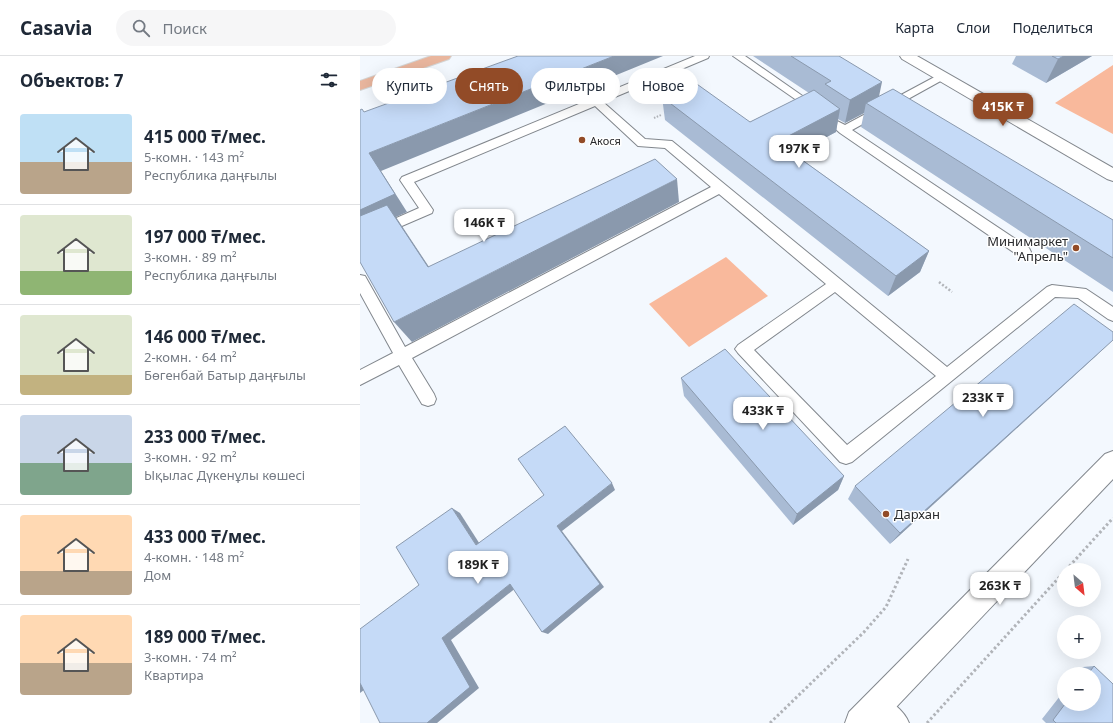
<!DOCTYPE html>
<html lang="ru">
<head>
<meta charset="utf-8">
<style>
	body { margin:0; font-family:"Noto Sans",sans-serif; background:#f6f6f7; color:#1f2937; height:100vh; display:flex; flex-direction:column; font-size:15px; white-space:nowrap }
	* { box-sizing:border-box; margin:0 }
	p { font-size:13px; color:#747a83 }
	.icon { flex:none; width:22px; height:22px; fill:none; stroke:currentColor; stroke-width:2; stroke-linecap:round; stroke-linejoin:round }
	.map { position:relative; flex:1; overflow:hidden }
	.side { display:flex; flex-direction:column; background:#fff; width:360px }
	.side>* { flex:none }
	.hud { position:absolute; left:12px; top:12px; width:380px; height:36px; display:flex; gap:8px }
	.needle { width:26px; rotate:152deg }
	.tools { position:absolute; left:697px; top:507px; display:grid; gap:8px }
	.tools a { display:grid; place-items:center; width:44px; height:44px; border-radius:50%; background:#fff; box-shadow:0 4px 16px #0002; font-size:20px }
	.price { position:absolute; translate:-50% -34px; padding:0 9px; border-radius:8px; background:#fff; color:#222; font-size:13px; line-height:26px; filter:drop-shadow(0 1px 2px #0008) }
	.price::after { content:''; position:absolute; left:50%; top:24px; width:12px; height:9px; margin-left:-6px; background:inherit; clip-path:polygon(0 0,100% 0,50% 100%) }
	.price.current { background:#924b27; color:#fff }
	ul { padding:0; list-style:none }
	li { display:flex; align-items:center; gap:12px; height:100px; padding:0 20px }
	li+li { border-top:1px solid #e0e1e3 }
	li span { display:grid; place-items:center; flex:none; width:112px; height:80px; border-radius:4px; color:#555 }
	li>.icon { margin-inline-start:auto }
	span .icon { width:48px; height:48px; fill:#fffc; stroke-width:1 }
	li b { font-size:17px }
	h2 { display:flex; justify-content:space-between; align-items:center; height:48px; padding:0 20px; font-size:17px }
	.pill { padding:0 14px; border-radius:18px; background:#fff; box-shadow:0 4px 16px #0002; font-size:14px; line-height:36px }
	.pill.current { background:#924b27; color:#fff }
	header { display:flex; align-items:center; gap:24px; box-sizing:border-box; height:56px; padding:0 20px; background:#fff; border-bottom:1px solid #e0e1e3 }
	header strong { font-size:19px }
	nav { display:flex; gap:22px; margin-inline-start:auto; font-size:14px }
	.search { width:280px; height:36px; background:#f6f6f7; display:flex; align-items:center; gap:10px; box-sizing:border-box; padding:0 14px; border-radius:22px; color:#747a83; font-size:15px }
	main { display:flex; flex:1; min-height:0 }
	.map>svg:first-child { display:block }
	.green { fill:#f9b99c }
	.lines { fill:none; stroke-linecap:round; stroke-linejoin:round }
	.service-casing { stroke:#82878d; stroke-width:2 }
	.tertiary-casing { stroke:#82878d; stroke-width:2 }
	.secondary-casing { stroke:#82878d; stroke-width:2 }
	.primary-casing { stroke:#d4d5d5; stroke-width:2 }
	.path-far2 { stroke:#b1b4b9; stroke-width:2; stroke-dasharray:1.5 1.5; stroke-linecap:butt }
	.path-far1 { stroke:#b1b4b9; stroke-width:2.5; stroke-dasharray:2 2; stroke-linecap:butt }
	.path { stroke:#b1b4b9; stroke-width:3; stroke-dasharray:2.5 2.5; stroke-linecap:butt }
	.service { fill:#fff; fill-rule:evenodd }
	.tertiary { fill:#fff; fill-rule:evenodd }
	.secondary { fill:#fff; fill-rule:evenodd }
	.primary { fill:#e9b69e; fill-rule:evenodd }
	.wall { fill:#a9bbd4 }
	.shaded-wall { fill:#8a99ad }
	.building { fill:#c5daf7; stroke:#8a99ad }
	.poi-dot { fill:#924b27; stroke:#fff; stroke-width:1.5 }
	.labels { text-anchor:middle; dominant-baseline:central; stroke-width:3; stroke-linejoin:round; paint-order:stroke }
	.far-poi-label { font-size:11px; fill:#2a2b2e; stroke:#fff; text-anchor:start }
	.poi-label { font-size:13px; fill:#2a2b2e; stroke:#fff; text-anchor:end }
</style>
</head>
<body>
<header>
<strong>Casavia</strong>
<div class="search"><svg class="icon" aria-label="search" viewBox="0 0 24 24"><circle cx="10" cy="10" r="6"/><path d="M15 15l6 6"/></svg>Поиск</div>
<nav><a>Карта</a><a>Слои</a><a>Поделиться</a></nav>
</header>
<main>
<section class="side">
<h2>Объектов: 7<svg class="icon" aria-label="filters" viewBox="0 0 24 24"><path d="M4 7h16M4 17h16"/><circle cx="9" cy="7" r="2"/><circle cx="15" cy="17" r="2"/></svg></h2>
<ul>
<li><span style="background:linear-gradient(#bfe0f5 60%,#b9a48a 0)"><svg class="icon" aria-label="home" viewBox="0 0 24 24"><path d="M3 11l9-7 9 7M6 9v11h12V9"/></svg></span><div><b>415 000 ₸/мес.</b><p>5-комн. · 143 m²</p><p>Республика даңғылы</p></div></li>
<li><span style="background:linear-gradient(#dfe7d0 70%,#8fb573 0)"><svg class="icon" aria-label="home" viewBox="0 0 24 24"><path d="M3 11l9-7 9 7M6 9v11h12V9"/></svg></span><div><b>197 000 ₸/мес.</b><p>3-комн. · 89 m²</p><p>Республика даңғылы</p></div></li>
<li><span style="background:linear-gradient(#dfe7d0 75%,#c2b280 0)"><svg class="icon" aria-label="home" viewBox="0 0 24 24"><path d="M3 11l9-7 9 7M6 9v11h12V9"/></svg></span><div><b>146 000 ₸/мес.</b><p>2-комн. · 64 m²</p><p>Бөгенбай Батыр даңғылы</p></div></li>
<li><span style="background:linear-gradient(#c9d6e8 60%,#7fa58c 0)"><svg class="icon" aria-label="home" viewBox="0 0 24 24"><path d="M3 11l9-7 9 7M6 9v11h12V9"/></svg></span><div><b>233 000 ₸/мес.</b><p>3-комн. · 92 m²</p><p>Ықылас Дүкенұлы көшесі</p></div></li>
<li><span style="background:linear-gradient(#ffd9b3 70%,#b9a48a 0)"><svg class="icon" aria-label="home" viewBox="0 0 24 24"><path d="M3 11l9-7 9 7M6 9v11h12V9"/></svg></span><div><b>433 000 ₸/мес.</b><p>4-комн. · 148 m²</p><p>Дом</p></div></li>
<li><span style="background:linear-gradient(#ffd9b3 60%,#b9a48a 0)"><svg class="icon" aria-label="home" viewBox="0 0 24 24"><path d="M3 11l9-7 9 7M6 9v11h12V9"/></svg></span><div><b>189 000 ₸/мес.</b><p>3-комн. · 74 m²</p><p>Квартира</p></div></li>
</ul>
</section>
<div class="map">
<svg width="753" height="667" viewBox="0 0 753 667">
	<rect width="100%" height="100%" fill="#f3f8fe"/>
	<g class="green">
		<polygon points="753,9 753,78 695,47"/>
		<polygon points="366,201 408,240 329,291 289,248"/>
	</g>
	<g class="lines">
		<defs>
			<g id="service">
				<path d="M335 0H349L348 2 243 46 285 83 312 85 587 311 687 231 692 229 726 233 753 251V265L748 263 718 242 695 241 492 406 486 408 480 406 378 297 375 293 378 289 466 228 359 138 52 302 74 338 76 343 74 348 68 350 62 348 39 309 0 329V314L33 297 0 237V219L5 220 45 291 351 131 305 92 278 90 235 50 54 126 73 154 72 157 0 188V178L59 152 40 124 42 121ZM475 236 576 320 487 389 394 294Z"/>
				<polygon points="373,0 385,0 444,41 443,43 435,43"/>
				<polygon points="582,17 586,18 587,20 586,22 492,74 669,192 671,196 669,200 664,201 659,200 480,77 471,69 473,66 477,65 485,69"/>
				<path d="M517 638C529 643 544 654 549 667H521L509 657 506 649 509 641Z"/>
			</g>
			<polygon id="tertiary" points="753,395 753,423 521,667 485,667 489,656 745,398"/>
			<polygon id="secondary" points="540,0 557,0 753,112 753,125 747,123 542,3"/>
			<polygon id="primary" points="71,0 91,0 89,3 0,34 0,25"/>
		</defs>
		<use href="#service" class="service-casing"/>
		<use href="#tertiary" class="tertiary-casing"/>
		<use href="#secondary" class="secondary-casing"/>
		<use href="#primary" class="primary-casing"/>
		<polyline class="path-far2" points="294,62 301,59"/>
		<polyline class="path-far1" points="579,226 592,236"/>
		<g class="path">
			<polyline points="706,514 753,462"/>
			<polyline points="410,667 504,576 526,551 548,503"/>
			<polyline points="567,667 704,516"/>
		</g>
		<use href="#service" class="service"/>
		<use href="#tertiary" class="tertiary"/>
		<use href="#secondary" class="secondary"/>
		<use href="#primary" class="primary"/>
	</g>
	<g class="wall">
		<polygon points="393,0 479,0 519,40 753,164 753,236 501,71 504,57 485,67 478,63 476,76 434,98 569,195 560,216 528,240 305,64 302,41 390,66 449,37"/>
		<polygon points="656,0 732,0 686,27 652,8"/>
		<polygon points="738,298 530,488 488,443 495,430"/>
		<polygon points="321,322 484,420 478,434 433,469 324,340"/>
		<polygon points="734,610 753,667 686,667 682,663 704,635 704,648 734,648 734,618 717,618 723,611"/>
	</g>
	<g class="shaded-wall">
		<polygon points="254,0 303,0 21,115 47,156 36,161 83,232 68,211 0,177 0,154 9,97"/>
		<polygon points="704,0 732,0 686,27 698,3"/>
		<polygon points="522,26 517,50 506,47 504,57 485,67 490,44"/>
		<polygon points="480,53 476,76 416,108 417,86"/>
		<polygon points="317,123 319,146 52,286 34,266"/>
		<polygon points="569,195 560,216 528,240 536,220"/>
		<polygon points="753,284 738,298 530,488 540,477"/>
		<polygon points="484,420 478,434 433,469 437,458"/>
		<polygon points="252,427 255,434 202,475 244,531 188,578 182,576 197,470"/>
		<polygon points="92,452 100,457 123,493 116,489"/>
		<polygon points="150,528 157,531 91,584 119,632 77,667 67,667 82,582"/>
		<polygon points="0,627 13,627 0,637"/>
	</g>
	<g class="building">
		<polygon points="158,0 254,0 9,97 35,138 0,154 0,54 2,53 4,56"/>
		<polygon points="431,0 479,0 522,26 490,44 465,28 471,25"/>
		<polygon points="692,0 704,0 698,3"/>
		<polygon points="334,26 390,66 454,34 480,53 417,86 569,195 536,220 302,41"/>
		<polygon points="533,33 753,164 753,202 506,47"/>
		<polygon points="295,103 317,123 34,266 0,206 0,160 27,149 68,211"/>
		<polygon points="714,248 753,276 753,284 540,477 495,430"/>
		<polygon points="365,293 484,420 437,458 321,322"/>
		<polygon points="205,370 252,427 197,470 240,528 182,576 150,528 82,582 110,631 67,667 20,667 0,627 0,573 59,529 36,491 92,452 116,489 184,439 158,403"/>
		<polygon points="734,610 753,628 753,667 696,667 693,664 705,648 734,648 734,618 728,618"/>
	</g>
	<g class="poi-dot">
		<circle cx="222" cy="84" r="4"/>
		<circle cx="716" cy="192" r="4"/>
		<circle cx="526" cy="458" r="4"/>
	</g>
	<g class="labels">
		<g class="far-poi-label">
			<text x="230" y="84">Акося</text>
		</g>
		<g class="poi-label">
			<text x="708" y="185">Минимаркет<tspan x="708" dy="15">"Апрель"</tspan></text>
			<text x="534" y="458" text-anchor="start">Дархан</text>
		</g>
	</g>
</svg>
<div class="tools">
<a><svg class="needle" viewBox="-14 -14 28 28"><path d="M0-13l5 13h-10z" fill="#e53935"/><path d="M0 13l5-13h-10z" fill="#747a83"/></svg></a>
<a>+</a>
<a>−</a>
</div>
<b class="price current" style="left:643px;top:71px">415K ₸</b>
<b class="price" style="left:439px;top:113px">197K ₸</b>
<b class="price" style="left:124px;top:187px">146K ₸</b>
<b class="price" style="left:623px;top:362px">233K ₸</b>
<b class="price" style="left:403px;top:375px">433K ₸</b>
<b class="price" style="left:118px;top:529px">189K ₸</b>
<b class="price" style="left:640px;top:550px">263K ₸</b>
<div class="hud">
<a class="pill">Купить</a>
<a class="pill current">Снять</a>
<a class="pill">Фильтры</a>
<a class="pill">Новое</a>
</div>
</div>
</main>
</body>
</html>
